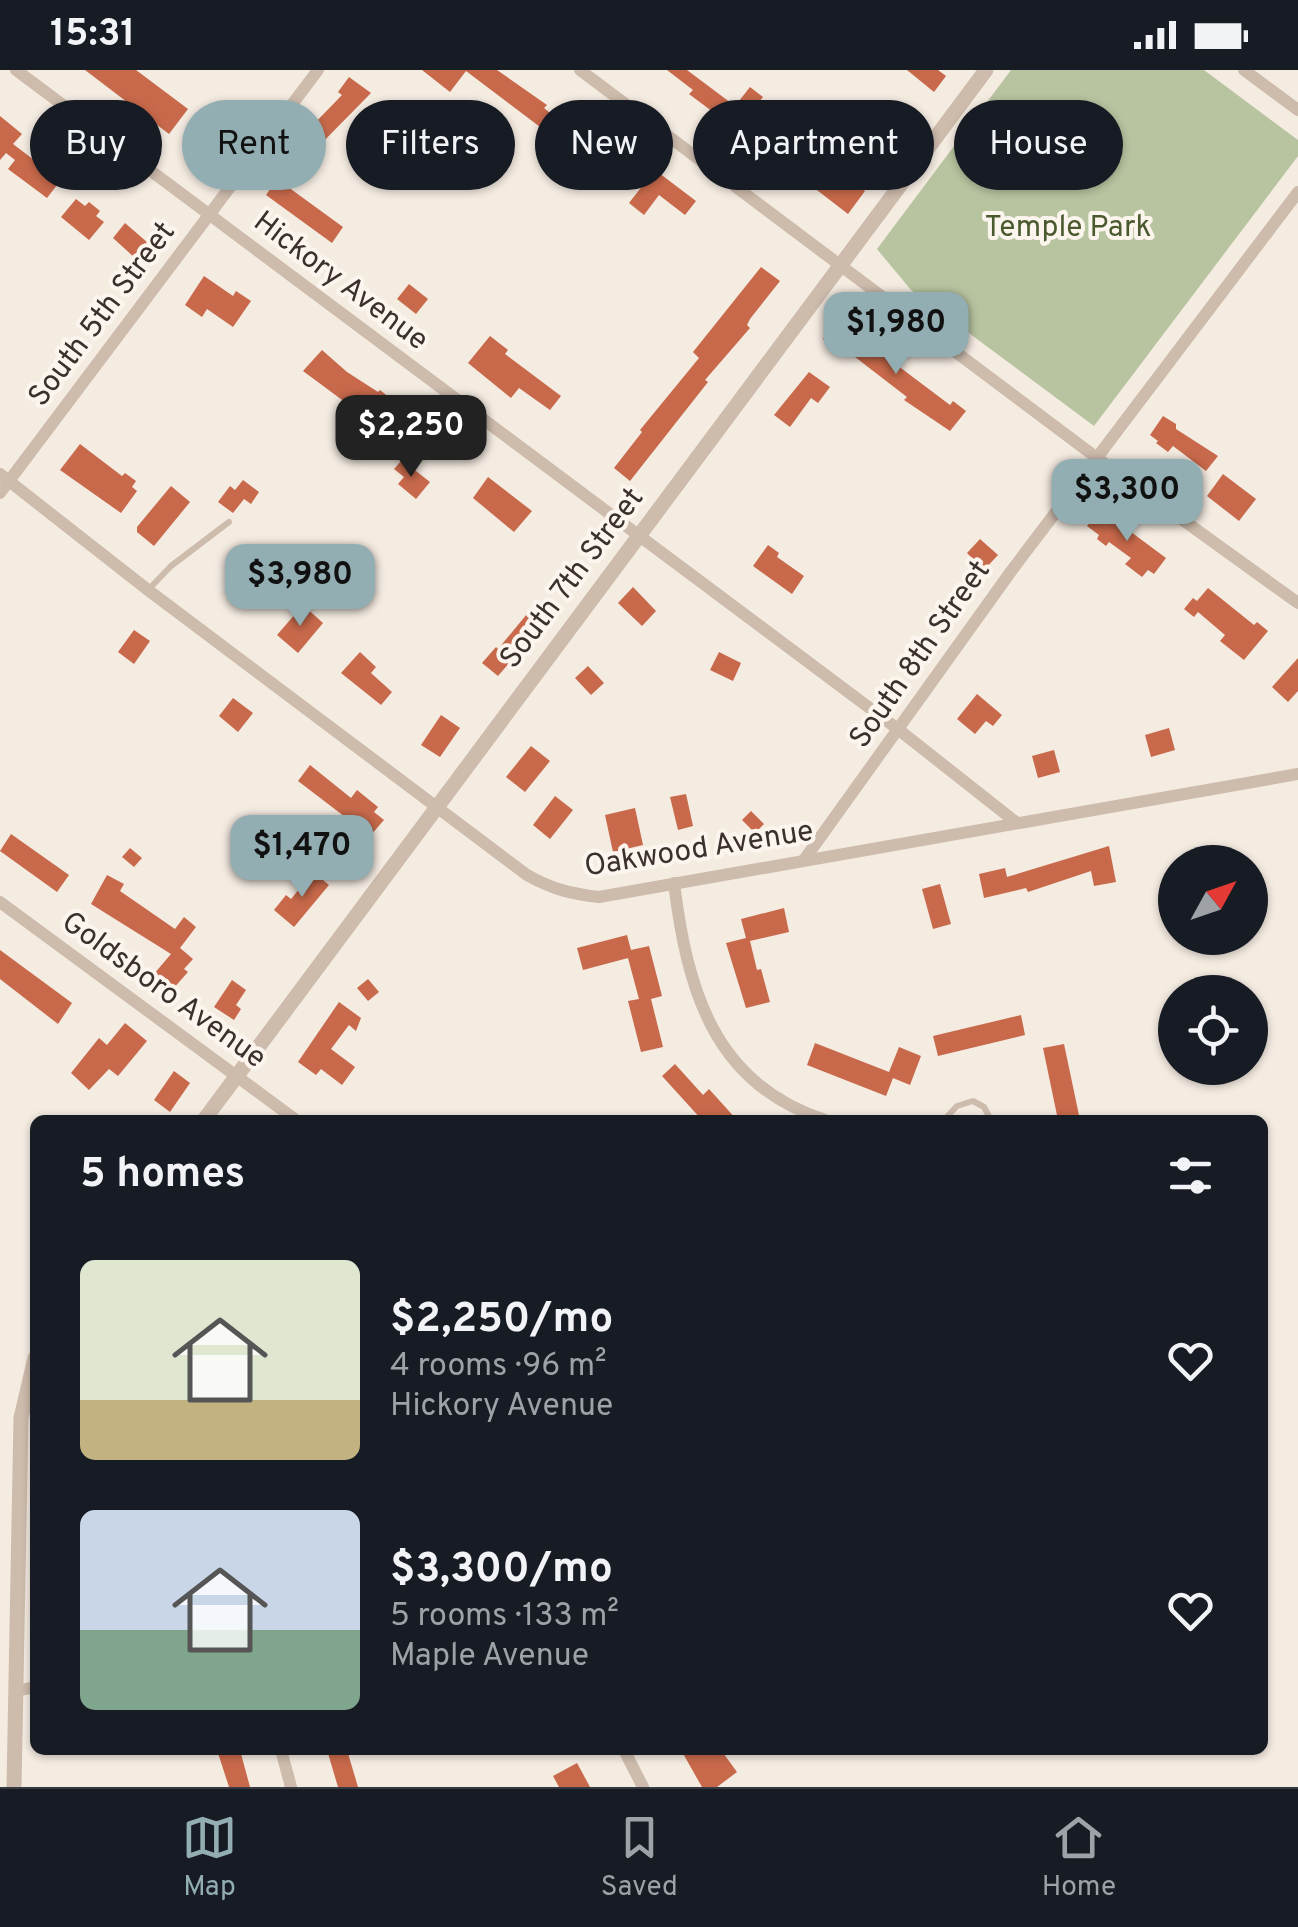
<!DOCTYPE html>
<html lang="en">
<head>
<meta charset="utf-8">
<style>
	body { margin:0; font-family:Overpass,sans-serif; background:#242831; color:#f1f3f6; height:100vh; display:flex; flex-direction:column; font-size:38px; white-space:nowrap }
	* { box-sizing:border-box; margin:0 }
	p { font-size:32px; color:#9ea1a6 }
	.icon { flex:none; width:55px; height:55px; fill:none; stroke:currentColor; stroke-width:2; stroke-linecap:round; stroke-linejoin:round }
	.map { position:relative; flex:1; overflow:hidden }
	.details { position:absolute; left:30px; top:1045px; width:1238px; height:640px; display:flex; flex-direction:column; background:#171b24; border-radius:15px; box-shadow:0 2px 8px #0004 }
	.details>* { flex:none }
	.top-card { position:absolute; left:30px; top:30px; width:1240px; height:90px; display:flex; gap:20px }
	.needle { width:65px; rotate:50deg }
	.fabs { position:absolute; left:1158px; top:775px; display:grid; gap:20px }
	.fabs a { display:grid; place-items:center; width:110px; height:110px; border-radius:50%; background:#171b24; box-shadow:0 2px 8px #0004; font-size:50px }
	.price { position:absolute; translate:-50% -85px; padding:0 22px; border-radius:20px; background:#92aeb2; color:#111; font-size:32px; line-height:65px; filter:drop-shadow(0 2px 5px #0008) }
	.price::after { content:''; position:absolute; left:50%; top:60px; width:30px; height:22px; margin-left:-15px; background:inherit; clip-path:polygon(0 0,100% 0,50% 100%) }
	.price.current { background:#222; color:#fff }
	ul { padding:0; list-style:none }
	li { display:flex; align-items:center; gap:30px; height:250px; padding:0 50px }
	li span { display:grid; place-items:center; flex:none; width:280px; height:200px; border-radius:15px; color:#555 }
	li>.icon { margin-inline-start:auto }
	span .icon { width:120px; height:120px; fill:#fffc; stroke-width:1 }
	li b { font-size:42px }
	h2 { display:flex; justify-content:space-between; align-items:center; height:120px; padding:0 50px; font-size:42px }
	.pill { padding:0 35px; border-radius:45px; background:#171b24; box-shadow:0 2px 8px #0004; font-size:35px; line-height:90px }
	.pill.current { background:#92aeb2; color:#111 }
	.status { display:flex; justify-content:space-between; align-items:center; height:70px; padding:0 50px; background:#171b24; direction:ltr }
	.status svg { height:28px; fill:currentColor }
	.tabs { display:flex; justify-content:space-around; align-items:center; height:140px; border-top:2px solid #363941; background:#171b24; font-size:28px; color:#9ea1a6 }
	.tabs a { display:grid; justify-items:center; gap:5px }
	.tabs .current { color:#92aeb2 }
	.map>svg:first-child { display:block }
	.green { fill:#b8c4a0 }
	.building { fill:#c8694b }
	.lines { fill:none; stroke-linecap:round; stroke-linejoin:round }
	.service { stroke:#cdbbac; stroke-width:6 }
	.minor { stroke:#cdbbac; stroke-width:12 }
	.tertiary { stroke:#cdbbac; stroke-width:15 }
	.labels { text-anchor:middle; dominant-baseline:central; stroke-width:8; stroke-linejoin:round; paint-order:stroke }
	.park-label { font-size:30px; fill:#4a5a2e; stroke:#fbf5ee }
	.street-label { font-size:30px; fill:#3b302b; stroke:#fbf5ee }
</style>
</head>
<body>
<div class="status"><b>15:31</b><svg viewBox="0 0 49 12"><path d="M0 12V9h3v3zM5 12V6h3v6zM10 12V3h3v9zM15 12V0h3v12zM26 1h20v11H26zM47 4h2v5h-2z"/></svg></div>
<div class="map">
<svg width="1298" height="1717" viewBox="0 0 1298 1717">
	<rect width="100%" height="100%" fill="#f4ebe1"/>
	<polygon class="green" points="1011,0 1204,0 1298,70 1298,86 1094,356 911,220 877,179"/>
	<g class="building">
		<polygon points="85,0 136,0 188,39 169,64"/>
		<polygon points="422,0 497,0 547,35 544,38 580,67 583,64 601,79 589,94 466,1 450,22"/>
		<polygon points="667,0 687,0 735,36 750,17 763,27 745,50 763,65 772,54 793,70 781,85 773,79 769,84 689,24 693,20"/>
		<polygon points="907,0 938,0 946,6 934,22"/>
		<polygon points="349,7 371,23 314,81 306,72 314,64 309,59 342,25 338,22"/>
		<polygon points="0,46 22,64 13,74 42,96 48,88 67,102 47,128 8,99 15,90 6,83 0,90"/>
		<polygon points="622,75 696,131 685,145 659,125 644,145 629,133 643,115 611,90"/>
		<polygon points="811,92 839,114 845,106 865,121 848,144 800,107"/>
		<polygon points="277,109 343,157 332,173 266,125"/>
		<polygon points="76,129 85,136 89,132 100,141 96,146 104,152 89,170 61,147"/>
		<polygon points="125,153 148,173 135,188 113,168"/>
		<polygon points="761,197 780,211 750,249 747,255 750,258 705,310 708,312 630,411 614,398 642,362 640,360 699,288 693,282"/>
		<polygon points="204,206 233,226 236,221 251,231 233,257 207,239 202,247 185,235"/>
		<polygon points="409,214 428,229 416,244 397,229"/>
		<polygon points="837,250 950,335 953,331 966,341 950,361 904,330 907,327 842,277 839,281 823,269"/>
		<polygon points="490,266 508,280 505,284 561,326 550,340 519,318 511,328 468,293"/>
		<polygon points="322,280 347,302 378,322 380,320 400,336 390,348 382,342 371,355 359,346 361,344 303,301"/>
		<polygon points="809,302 830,317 818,333 811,328 790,357 774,345"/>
		<polygon points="1163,346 1176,354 1176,359 1218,386 1206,401 1173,376 1168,382 1156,373 1158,371 1150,365"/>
		<polygon points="80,374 122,406 125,403 136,411 132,417 137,421 121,443 60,400"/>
		<polygon points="402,390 430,412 416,429 398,414 404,407 394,399"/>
		<polygon points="1223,404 1256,429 1239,451 1207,426"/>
		<polygon points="488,407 532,441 514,462 473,428"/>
		<polygon points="243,410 259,422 251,434 244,429 233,443 218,432 230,416 235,420"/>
		<polygon points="171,416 190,432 154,476 137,462 137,457"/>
		<polygon points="1100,439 1166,488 1154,504 1148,500 1142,507 1125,494 1131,488 1109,472 1106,476 1097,469 1099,465 1087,456"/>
		<polygon points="980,469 998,485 984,500 967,483"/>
		<polygon points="768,475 779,483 777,487 804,506 792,524 753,496"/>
		<polygon points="339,488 355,506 344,516 328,498"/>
		<polygon points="633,517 656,541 642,556 618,533"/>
		<polygon points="1208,518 1254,555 1257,552 1268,561 1244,590 1220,571 1225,565 1198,542 1194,547 1184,539 1193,528 1197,531"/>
		<polygon points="303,535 323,553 298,583 277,565"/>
		<polygon points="527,544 541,556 498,606 482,593 496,577 498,579"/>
		<polygon points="134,560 150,571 134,594 118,582"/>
		<polygon points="360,582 376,597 371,603 392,622 381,635 341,603"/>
		<polygon points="719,582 741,593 733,611 710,600"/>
		<polygon points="1298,588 1298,621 1288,632 1272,617"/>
		<polygon points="588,596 604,613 591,625 575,608"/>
		<polygon points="977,624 1002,645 993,656 986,651 975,664 957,649"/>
		<polygon points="233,628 253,643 238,662 219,646"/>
		<polygon points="441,645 460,658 440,687 421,675"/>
		<polygon points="1169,658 1175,680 1151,687 1145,665"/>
		<polygon points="531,676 550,691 525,722 506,707"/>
		<polygon points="1054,680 1060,702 1038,708 1032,686"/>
		<polygon points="310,695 351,728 357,720 378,737 374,742 384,750 370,766 298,711"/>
		<polygon points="686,724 693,756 678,760 670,727"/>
		<polygon points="555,726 573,740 550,769 533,755"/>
		<polygon points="635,738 643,775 613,782 605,745"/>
		<polygon points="751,741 764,754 755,763 742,750"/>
		<polygon points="11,764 69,805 57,822 0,781"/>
		<polygon points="1109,776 1116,812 1094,816 1091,801 1028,822 1026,818 984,828 979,804 1005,798 1007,807"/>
		<polygon points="130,778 142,788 134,797 122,787"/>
		<polygon points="313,802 329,815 294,857 274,840 286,825 291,829"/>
		<polygon points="107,805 124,814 120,821 175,859 184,847 196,857 180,878 193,889 184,899 188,902 172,920 154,904 171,884 91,834"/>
		<polygon points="940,814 951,854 933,859 922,819"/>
		<polygon points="784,838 789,862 750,871 757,900 761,899 770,932 746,938 726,873 746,868 741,849"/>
		<polygon points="627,865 631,880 649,876 662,926 651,929 663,977 641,982 628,931 639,929 628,888 583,900 577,878"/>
		<polygon points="0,880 72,933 58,954 0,909"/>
		<polygon points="368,909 379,922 368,931 357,918"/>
		<polygon points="232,910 246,920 236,935 241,939 234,950 214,937"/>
		<polygon points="339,932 361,948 356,961 349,955 331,979 355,997 342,1015 321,999 316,1005 298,992"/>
		<polygon points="1021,945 1025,965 938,986 933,966"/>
		<polygon points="125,953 147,971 118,1006 109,999 89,1020 71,1003 99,968 107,975"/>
		<polygon points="815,973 889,1002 899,977 921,986 910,1015 893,1008 886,1026 807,995"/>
		<polygon points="1064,974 1080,1050 1058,1050 1043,978"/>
		<polygon points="675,994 703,1025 709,1019 737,1050 702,1050 662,1006"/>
		<polygon points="174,1001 190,1013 170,1042 154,1030"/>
		<polygon points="217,1680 240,1680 250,1717 229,1717"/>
		<polygon points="327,1680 347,1680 358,1717 338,1717"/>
		<polygon points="681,1680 721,1680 737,1702 717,1717 702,1717"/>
		<polygon points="577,1693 590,1717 559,1717 553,1706"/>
	</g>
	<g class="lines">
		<g class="service">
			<polyline points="149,519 171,496 229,452"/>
			<polyline points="944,1050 957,1036 973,1031 984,1037 991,1050"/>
		</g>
		<g class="minor">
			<polyline points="16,0 899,660 1017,753"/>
			<polyline points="580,0 1097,388 1298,533"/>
			<polyline points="1244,0 1298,40"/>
			<path d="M0 404 148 520 527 805C552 819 571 824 599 827L1298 704"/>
			<polyline points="0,423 318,0"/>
			<polyline points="804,790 1012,500 1298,122"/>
			<path d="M674 813C687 918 713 1014 825 1050"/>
			<polyline points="0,832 296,1050"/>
			<polyline points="16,1621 35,1617"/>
			<polyline points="281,1680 291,1717"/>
			<polyline points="624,1680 643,1717"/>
		</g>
		<g class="tertiary">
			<polyline points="204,1050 986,0"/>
			<polyline points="14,1717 21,1348 35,1288"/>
		</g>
	</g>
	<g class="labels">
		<g class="park-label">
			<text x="1068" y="158">Temple Park</text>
		</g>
		<g class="street-label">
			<text transform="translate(340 212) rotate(37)">Hickory Avenue</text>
			<text transform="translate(103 245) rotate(-53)">South 5th Street</text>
			<text transform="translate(573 509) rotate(-53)">South 7th Street</text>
			<text transform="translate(921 585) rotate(-55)">South 8th Street</text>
			<text transform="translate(699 780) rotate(-9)">Oakwood Avenue</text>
			<text transform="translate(163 921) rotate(36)">Goldsboro Avenue</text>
		</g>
	</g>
</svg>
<div class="fabs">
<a><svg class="needle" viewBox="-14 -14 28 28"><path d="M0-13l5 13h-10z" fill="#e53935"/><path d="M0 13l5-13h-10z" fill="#9ea1a6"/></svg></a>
<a><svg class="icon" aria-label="locate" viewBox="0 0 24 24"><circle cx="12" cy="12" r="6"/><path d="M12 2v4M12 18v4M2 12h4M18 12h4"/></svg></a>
</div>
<b class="price" style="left:896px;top:307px">$1,980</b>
<b class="price current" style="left:411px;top:410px">$2,250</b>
<b class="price" style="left:1127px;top:474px">$3,300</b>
<b class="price" style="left:300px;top:559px">$3,980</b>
<b class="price" style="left:302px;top:830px">$1,470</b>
<div class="top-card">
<a class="pill">Buy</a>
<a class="pill current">Rent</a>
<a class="pill">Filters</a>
<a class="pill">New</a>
<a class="pill">Apartment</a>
<a class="pill">House</a>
</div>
<section class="details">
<h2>5 homes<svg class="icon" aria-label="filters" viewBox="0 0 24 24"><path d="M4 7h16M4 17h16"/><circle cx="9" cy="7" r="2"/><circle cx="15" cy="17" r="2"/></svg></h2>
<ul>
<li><span style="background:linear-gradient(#dfe7d0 70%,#c2b280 0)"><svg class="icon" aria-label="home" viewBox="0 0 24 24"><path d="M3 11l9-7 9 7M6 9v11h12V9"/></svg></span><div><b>$2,250/mo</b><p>4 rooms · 96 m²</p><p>Hickory Avenue</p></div><svg class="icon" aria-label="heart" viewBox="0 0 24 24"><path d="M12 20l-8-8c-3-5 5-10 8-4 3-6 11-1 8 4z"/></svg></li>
<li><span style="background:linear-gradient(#c9d6e8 60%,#7fa58c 0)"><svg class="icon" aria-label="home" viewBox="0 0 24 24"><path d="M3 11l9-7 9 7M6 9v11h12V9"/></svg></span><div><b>$3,300/mo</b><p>5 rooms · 133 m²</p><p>Maple Avenue</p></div><svg class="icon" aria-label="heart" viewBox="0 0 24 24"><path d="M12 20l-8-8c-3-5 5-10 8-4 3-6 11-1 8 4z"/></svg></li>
</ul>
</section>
</div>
<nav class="tabs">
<a class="current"><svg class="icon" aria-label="map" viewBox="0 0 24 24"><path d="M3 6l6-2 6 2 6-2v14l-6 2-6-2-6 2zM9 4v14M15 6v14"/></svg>Map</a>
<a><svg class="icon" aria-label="saved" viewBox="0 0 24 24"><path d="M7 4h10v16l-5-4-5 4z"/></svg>Saved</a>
<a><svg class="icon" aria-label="home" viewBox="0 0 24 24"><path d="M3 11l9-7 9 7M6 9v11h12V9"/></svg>Home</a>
</nav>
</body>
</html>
